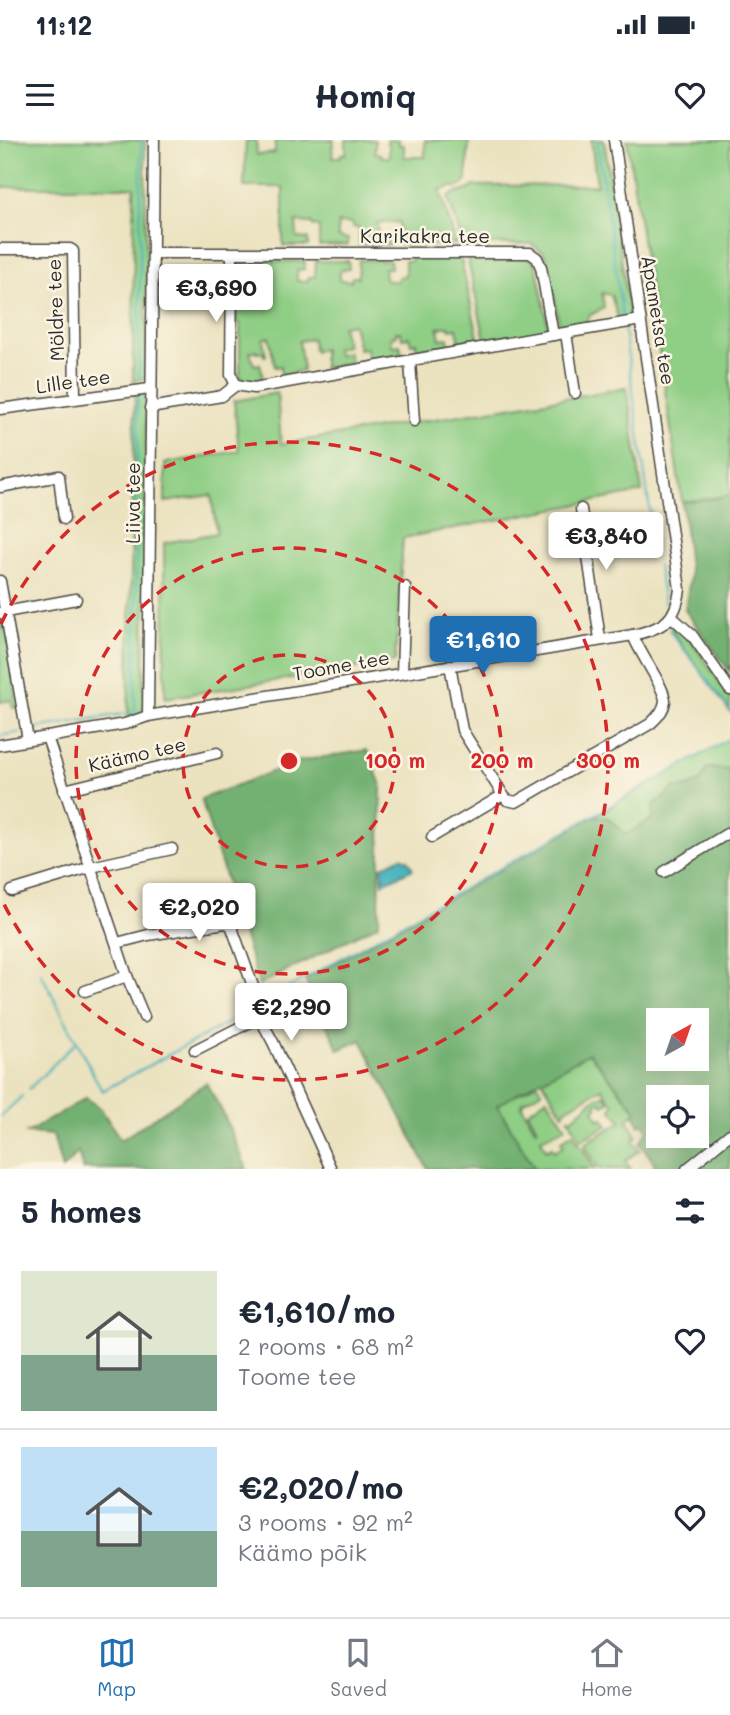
<!DOCTYPE html>
<html lang="en">
<head>
<meta charset="utf-8">
<style>
	body { margin:0; font-family:Mali,sans-serif; background:#f2f2f3; color:#1f2937; height:100vh; display:flex; flex-direction:column; font-size:26px; white-space:nowrap }
	* { box-sizing:border-box; margin:0 }
	p { font-size:23px; color:#747a83 }
	.icon { flex:none; width:38px; height:38px; fill:none; stroke:currentColor; stroke-width:2; stroke-linecap:round; stroke-linejoin:round }
	.map { position:relative; height:1029px; overflow:hidden }
	.side { display:flex; flex-direction:column; background:#fff; flex:1 }
	.side>* { flex:none }
	.needle { width:46px; rotate:40deg }
	.fabs { position:absolute; left:646px; top:868px; display:grid; gap:14px }
	.fabs a { display:grid; place-items:center; width:63px; height:63px; border-radius:0px; background:#fff; box-shadow:0 7px 28px #0002; font-size:35px }
	.price { position:absolute; translate:-50% -60px; padding:0 16px; border-radius:7px; background:#fff; color:#222; font-size:23px; line-height:46px; filter:drop-shadow(0 2px 4px #0008) }
	.price::after { content:''; position:absolute; left:50%; top:42px; width:21px; height:16px; margin-left:-10px; background:inherit; clip-path:polygon(0 0,100% 0,50% 100%) }
	.price.on { background:#1f6fb2; color:#fff }
	ul { padding:0; list-style:none }
	li { display:flex; align-items:center; gap:21px; height:175px; padding:0 21px }
	li+li { border-top:2px solid #e0e1e3 }
	li span { display:grid; place-items:center; flex:none; width:196px; height:140px; border-radius:0px; color:#555 }
	li>.icon { margin-inline-start:auto }
	span .icon { width:84px; height:84px; fill:#fffc; stroke-width:1 }
	li b { font-size:30px }
	h2 { display:flex; justify-content:space-between; align-items:center; height:84px; padding:0 21px; font-size:30px }
	.status { display:flex; justify-content:space-between; align-items:center; height:49px; padding:0 35px; background:#fff; direction:ltr }
	.status svg { height:19px; fill:currentColor }
	header { display:flex; justify-content:space-between; align-items:center; height:91px; padding:0 21px; background:#fff; font-size:32px; font-weight:700 }
	.tabs { display:flex; justify-content:space-around; align-items:center; height:98px; border-top:2px solid #e0e1e3; background:#fff; font-size:19px; color:#747a83 }
	.tabs a { display:grid; justify-items:center; gap:4px }
	.tabs .on { color:#1f6fb2 }
	.map>svg:first-child { display:block }
	.green { fill:#8fce85; stroke:#5d7c58; stroke-width:2 }
	.forest { fill:#73b172; stroke:#4f6e4e; stroke-width:2; fill-rule:evenodd }
	.water { fill:#3fafba; stroke:#356d72; stroke-width:2 }
	.lines { fill:none; stroke-linecap:round; stroke-linejoin:round }
	.stream { stroke:#3fafba; stroke-width:2 }
	.minor-casing { stroke:#484641; stroke-width:13 }
	.minor { stroke:#fff; stroke-width:10 }
	.ring { fill:none; stroke:#d62828; stroke-width:3.5; stroke-dasharray:12 9 }
	.labels { text-anchor:middle; dominant-baseline:central; stroke-width:5; stroke-linejoin:round; paint-order:stroke }
	.street-label { font-size:19px; fill:#2b2b2b; stroke:#fcf5e5 }
	.centre { fill:#d62828; stroke:#fcf5e5; stroke-width:3.5 }
	.ring-label { font-size:21px; text-anchor:middle; font-weight:bold; fill:#d62828; stroke:#fcf5e5; stroke-width:5; stroke-linejoin:round; paint-order:stroke }
</style>
</head>
<body>
<div class="status"><b>11:12</b><svg viewBox="0 0 49 12"><path d="M0 12V9h3v3zM5 12V6h3v6zM10 12V3h3v9zM15 12V0h3v12zM26 1h20v11H26zM47 4h2v5h-2z"/></svg></div>
<header><svg class="icon" aria-label="menu" viewBox="0 0 24 24"><path d="M4 6h16M4 12h16M4 18h16"/></svg>Homiq<svg class="icon" aria-label="heart" viewBox="0 0 24 24"><path d="M12 20l-8-8c-3-5 5-10 8-4 3-6 11-1 8 4z"/></svg></header>
<div class="map">
<svg width="730" height="1029" viewBox="0 0 730 1029">
	<rect width="100%" height="100%" fill="#fcf5e5"/>
	<filter id="ink" filterUnits="userSpaceOnUse"><feTurbulence type="fractalNoise" baseFrequency=".0143" numOctaves="2"/><feDisplacementMap in="SourceGraphic" scale="14" xChannelSelector="R" yChannelSelector="G"/><feConvolveMatrix kernelMatrix="1 2 1 2 8 2 1 2 1" color-interpolation-filters="sRGB"/></filter>
	<filter id="wash" filterUnits="userSpaceOnUse"><feTurbulence type="fractalNoise" baseFrequency=".00686" numOctaves="4" result="noise"/><feDisplacementMap in="SourceGraphic" scale="28" xChannelSelector="R" yChannelSelector="G"/><feGaussianBlur stdDeviation="1.57" result="paint"/><feColorMatrix in="noise" values="0 0 0 0 0 0 0 0 0 0 0 0 0 0 0 0 0 1.4 0 .05"/><feComposite in="paint" operator="in"/></filter>
	<g filter="url(#wash)">
		<rect width="100%" height="100%" fill="#ebe2bf"/>
		<g class="green">
			<polygon points="0,0 145,0 147,238 134,241 133,239 134,47 0,47"/>
			<polygon points="246,0 256,0 257,15 275,13 275,0 334,0 334,5 332,5 333,17 341,17 341,14 346,14 346,0 375,0 375,13 381,14 381,17 389,17 389,4 387,4 387,0 399,0 399,5 404,5 404,17 425,17 425,0 469,0 466,42 459,47 451,47 440,50 456,104 400,105 399,82 377,83 379,97 388,98 389,105 359,105 359,88 353,87 352,83 338,83 338,97 348,99 348,105 319,106 319,87 313,86 311,83 296,82 297,98 308,99 308,106 283,106 283,47 244,47"/>
			<path d="M591 0H604L630 178 625 180 618 178 611 155 602 153 604 168 590 175 585 186 562 190 560 188 547 120 543 112 531 104H463L448 57C456 50 466 54 474 46L597 45Z"/>
			<polygon points="627,0 730,0 730,356 682,362"/>
			<polygon points="412,116 460,116 479,201 460,204 457,188 450,189 449,186 438,188 440,199 448,198 449,206 417,211 416,203 411,204 409,197 402,198 401,192 396,192 396,196 391,197 392,206 400,205 402,214 368,220 367,208 359,209 353,184 342,186 347,206 336,208 337,215 348,213 351,223 323,228 323,209 314,211 312,199 299,201 303,231 281,235 281,226 275,227 269,197 263,199 266,216 264,216 263,212 257,213 256,210 250,212 254,225 260,224 263,238 247,242 240,236 240,183 236,182 236,130 243,117 272,117 273,122 305,121 305,129 297,130 297,141 308,141 309,137 315,137 316,121 348,121 349,129 340,130 340,140 351,141 352,137 358,137 359,120 390,121 391,128 384,128 385,138 387,141 398,141 398,137 405,136 405,121 411,121"/>
			<polygon points="467,116 529,118 536,124 548,185 546,191 486,204"/>
			<polygon points="627,248 642,352 403,398 395,522 165,558 164,403 217,393 211,355 165,362 165,323 239,311 234,261 277,253 281,304"/>
			<polygon points="135,253 143,253 146,258 144,568 138,576 128,579"/>
			<polygon points="0,476 4,479 18,567 13,568 11,560 0,562"/>
			<polygon points="670,484 676,484 684,491 730,556 730,572 673,493"/>
			<polygon points="730,598 730,630 729,628 700,642 685,648 674,648 653,679 626,695 608,678 595,676"/>
			<polygon points="589,913 637,972 627,979 637,996 633,1001 640,1010 625,1021 631,1029 599,1029 585,1006 586,1003 622,981 611,969 614,965 602,948 566,969 563,974 542,940"/>
			<polygon points="537,943 542,951 523,962 522,966 535,989 537,988 528,972 547,958 566,987 541,999 546,1010 552,1007 554,1011 564,1006 561,1001 573,993 595,1029 535,1029 497,965"/>
			<polygon points="605,954 609,962 603,965 601,962 596,965 597,968 594,971 599,980 603,978 608,985 581,1000 568,977 571,979 574,977 593,960"/>
		</g>
		<g class="forest">
			<polygon points="730,356 730,532 685,470 690,437 682,362"/>
			<polygon points="367,610 381,645 379,784 259,845 201,659 300,621"/>
			<path d="M707 628 730 630V1029H656L653 1021 640 1003 648 990 644 983 640 985 634 974 637 971 589 913 497 965 535 1029H428L361 900 339 910 305 840 595 676 608 678 626 694 653 679V666L675 648H685L700 642ZM658 880H696V919H658ZM658 957H696V996H658Z"/>
			<polygon points="206,943 223,973 247,1029 83,1029 78,1012 62,1029 53,995 27,993 86,958 100,968 121,1000"/>
		</g>
		<polygon class="water" points="401,717 408,720 413,729 383,743 382,727"/>
		<g class="lines">
			<g class="stream">
				<polyline points="597,0 623,180"/>
				<polyline points="624,189 655,406"/>
				<polyline points="139,239 141,0"/>
				<polyline points="658,425 664,463"/>
				<polyline points="669,490 730,570"/>
				<polyline points="36,588 135,572 138,256"/>
				<polyline points="0,596 21,592"/>
				<polyline points="41,833 102,951 255,868"/>
				<polyline points="272,857 730,598"/>
				<polyline points="29,949 75,903"/>
				<polyline points="0,977 22,956"/>
			</g>
		</g>
	</g>
	<g filter="url(#ink)">
		<g class="lines">
			<defs>
				<g id="minor">
					<polyline points="0,109 70,109 73,111 75,258"/>
					<polyline points="232,115 231,235 236,245"/>
					<polyline points="566,193 575,253"/>
					<polyline points="553,195 641,180"/>
					<polyline points="410,221 414,281"/>
					<polyline points="150,268 222,256 236,245 254,248 553,195 541,127 537,118 530,113 153,113"/>
					<polyline points="0,269 150,249"/>
					<polyline points="0,347 59,336 64,379"/>
					<polyline points="581,369 600,499"/>
					<polyline points="0,441 28,600"/>
					<polyline points="0,473 76,459"/>
					<polyline points="672,477 692,495 730,550"/>
					<path d="M450 525 462 590 503 655 507 660 516 662 650 584C657 578 664 571 665 561 665 547 639 513 633 495"/>
					<polyline points="402,533 405,447"/>
					<polyline points="148,576 154,0"/>
					<polyline points="47,597 127,836 144,877"/>
					<path d="M0 605 125 584 148 576 633 495C663 488 676 481 680 449L614 0"/>
					<polyline points="64,650 217,613"/>
					<polyline points="432,697 503,655"/>
					<polyline points="664,732 730,692"/>
					<polyline points="12,751 91,727 172,709"/>
					<polyline points="117,803 148,795 225,783 231,785 254,849 263,864 265,874 262,882"/>
					<polyline points="85,851 127,836"/>
					<polyline points="195,910 252,881 262,882 273,902 331,1029"/>
					<polyline points="687,1029 730,994"/>
				</g>
			</defs>
			<use href="#minor" class="minor-casing"/>
			<use href="#minor" class="minor"/>
		</g>
	</g>
	<g class="ring">
		<circle cx="289" cy="621" r="106"/>
		<circle cx="289" cy="621" r="213"/>
		<path d="M1 484A319 319 0 1 1 1 758"/>
	</g>
	<g class="labels">
		<g class="street-label">
			<text x="425" y="95">Karikakra tee</text>
			<text transform="translate(55 170) rotate(-92)">Möldre tee</text>
			<text transform="translate(659 180) rotate(81)">Apametsa tee</text>
			<text transform="translate(73 241) rotate(-8)">Lille tee</text>
			<text transform="translate(132 363) rotate(-90)">Liiva tee</text>
			<text transform="translate(341 525) rotate(-10)">Toome tee</text>
			<text transform="translate(137 614) rotate(-13)">Käämo tee</text>
		</g>
	</g>
	<circle cx="289" cy="621" r="10" class="centre"/>
	<g class="ring-label">
		<text x="395" y="628">100 m</text>
		<text x="502" y="628">200 m</text>
		<text x="608" y="628">300 m</text>
	</g>
</svg>
<div class="fabs">
<a><svg class="needle" viewBox="-14 -14 28 28"><path d="M0-13l5 13h-10z" fill="#e53935"/><path d="M0 13l5-13h-10z" fill="#747a83"/></svg></a>
<a><svg class="icon" aria-label="locate" viewBox="0 0 24 24"><circle cx="12" cy="12" r="6"/><path d="M12 2v4M12 18v4M2 12h4M18 12h4"/></svg></a>
</div>
<b class="price" style="left:216px;top:184px">€3,690</b>
<b class="price" style="left:606px;top:432px">€3,840</b>
<b class="price on" style="left:483px;top:536px">€1,610</b>
<b class="price" style="left:199px;top:803px">€2,020</b>
<b class="price" style="left:291px;top:903px">€2,290</b>
</div>
<section class="side">
<h2>5 homes<svg class="icon" aria-label="filters" viewBox="0 0 24 24"><path d="M4 7h16M4 17h16"/><circle cx="9" cy="7" r="2"/><circle cx="15" cy="17" r="2"/></svg></h2>
<ul>
<li><span style="background:linear-gradient(#dfe7d0 60%,#7fa58c 0)"><svg class="icon" aria-label="home" viewBox="0 0 24 24"><path d="M3 11l9-7 9 7M6 9v11h12V9"/></svg></span><div><b>€1,610/mo</b><p>2 rooms · 68 m²</p><p>Toome tee</p></div><svg class="icon" aria-label="heart" viewBox="0 0 24 24"><path d="M12 20l-8-8c-3-5 5-10 8-4 3-6 11-1 8 4z"/></svg></li>
<li><span style="background:linear-gradient(#bfe0f5 60%,#7fa58c 0)"><svg class="icon" aria-label="home" viewBox="0 0 24 24"><path d="M3 11l9-7 9 7M6 9v11h12V9"/></svg></span><div><b>€2,020/mo</b><p>3 rooms · 92 m²</p><p>Käämo põik</p></div><svg class="icon" aria-label="heart" viewBox="0 0 24 24"><path d="M12 20l-8-8c-3-5 5-10 8-4 3-6 11-1 8 4z"/></svg></li>
</ul>
</section>
<nav class="tabs">
<a class="on"><svg class="icon" aria-label="map" viewBox="0 0 24 24"><path d="M3 6l6-2 6 2 6-2v14l-6 2-6-2-6 2zM9 4v14M15 6v14"/></svg>Map</a>
<a><svg class="icon" aria-label="saved" viewBox="0 0 24 24"><path d="M7 4h10v16l-5-4-5 4z"/></svg>Saved</a>
<a><svg class="icon" aria-label="home" viewBox="0 0 24 24"><path d="M3 11l9-7 9 7M6 9v11h12V9"/></svg>Home</a>
</nav>
</body>
</html>
